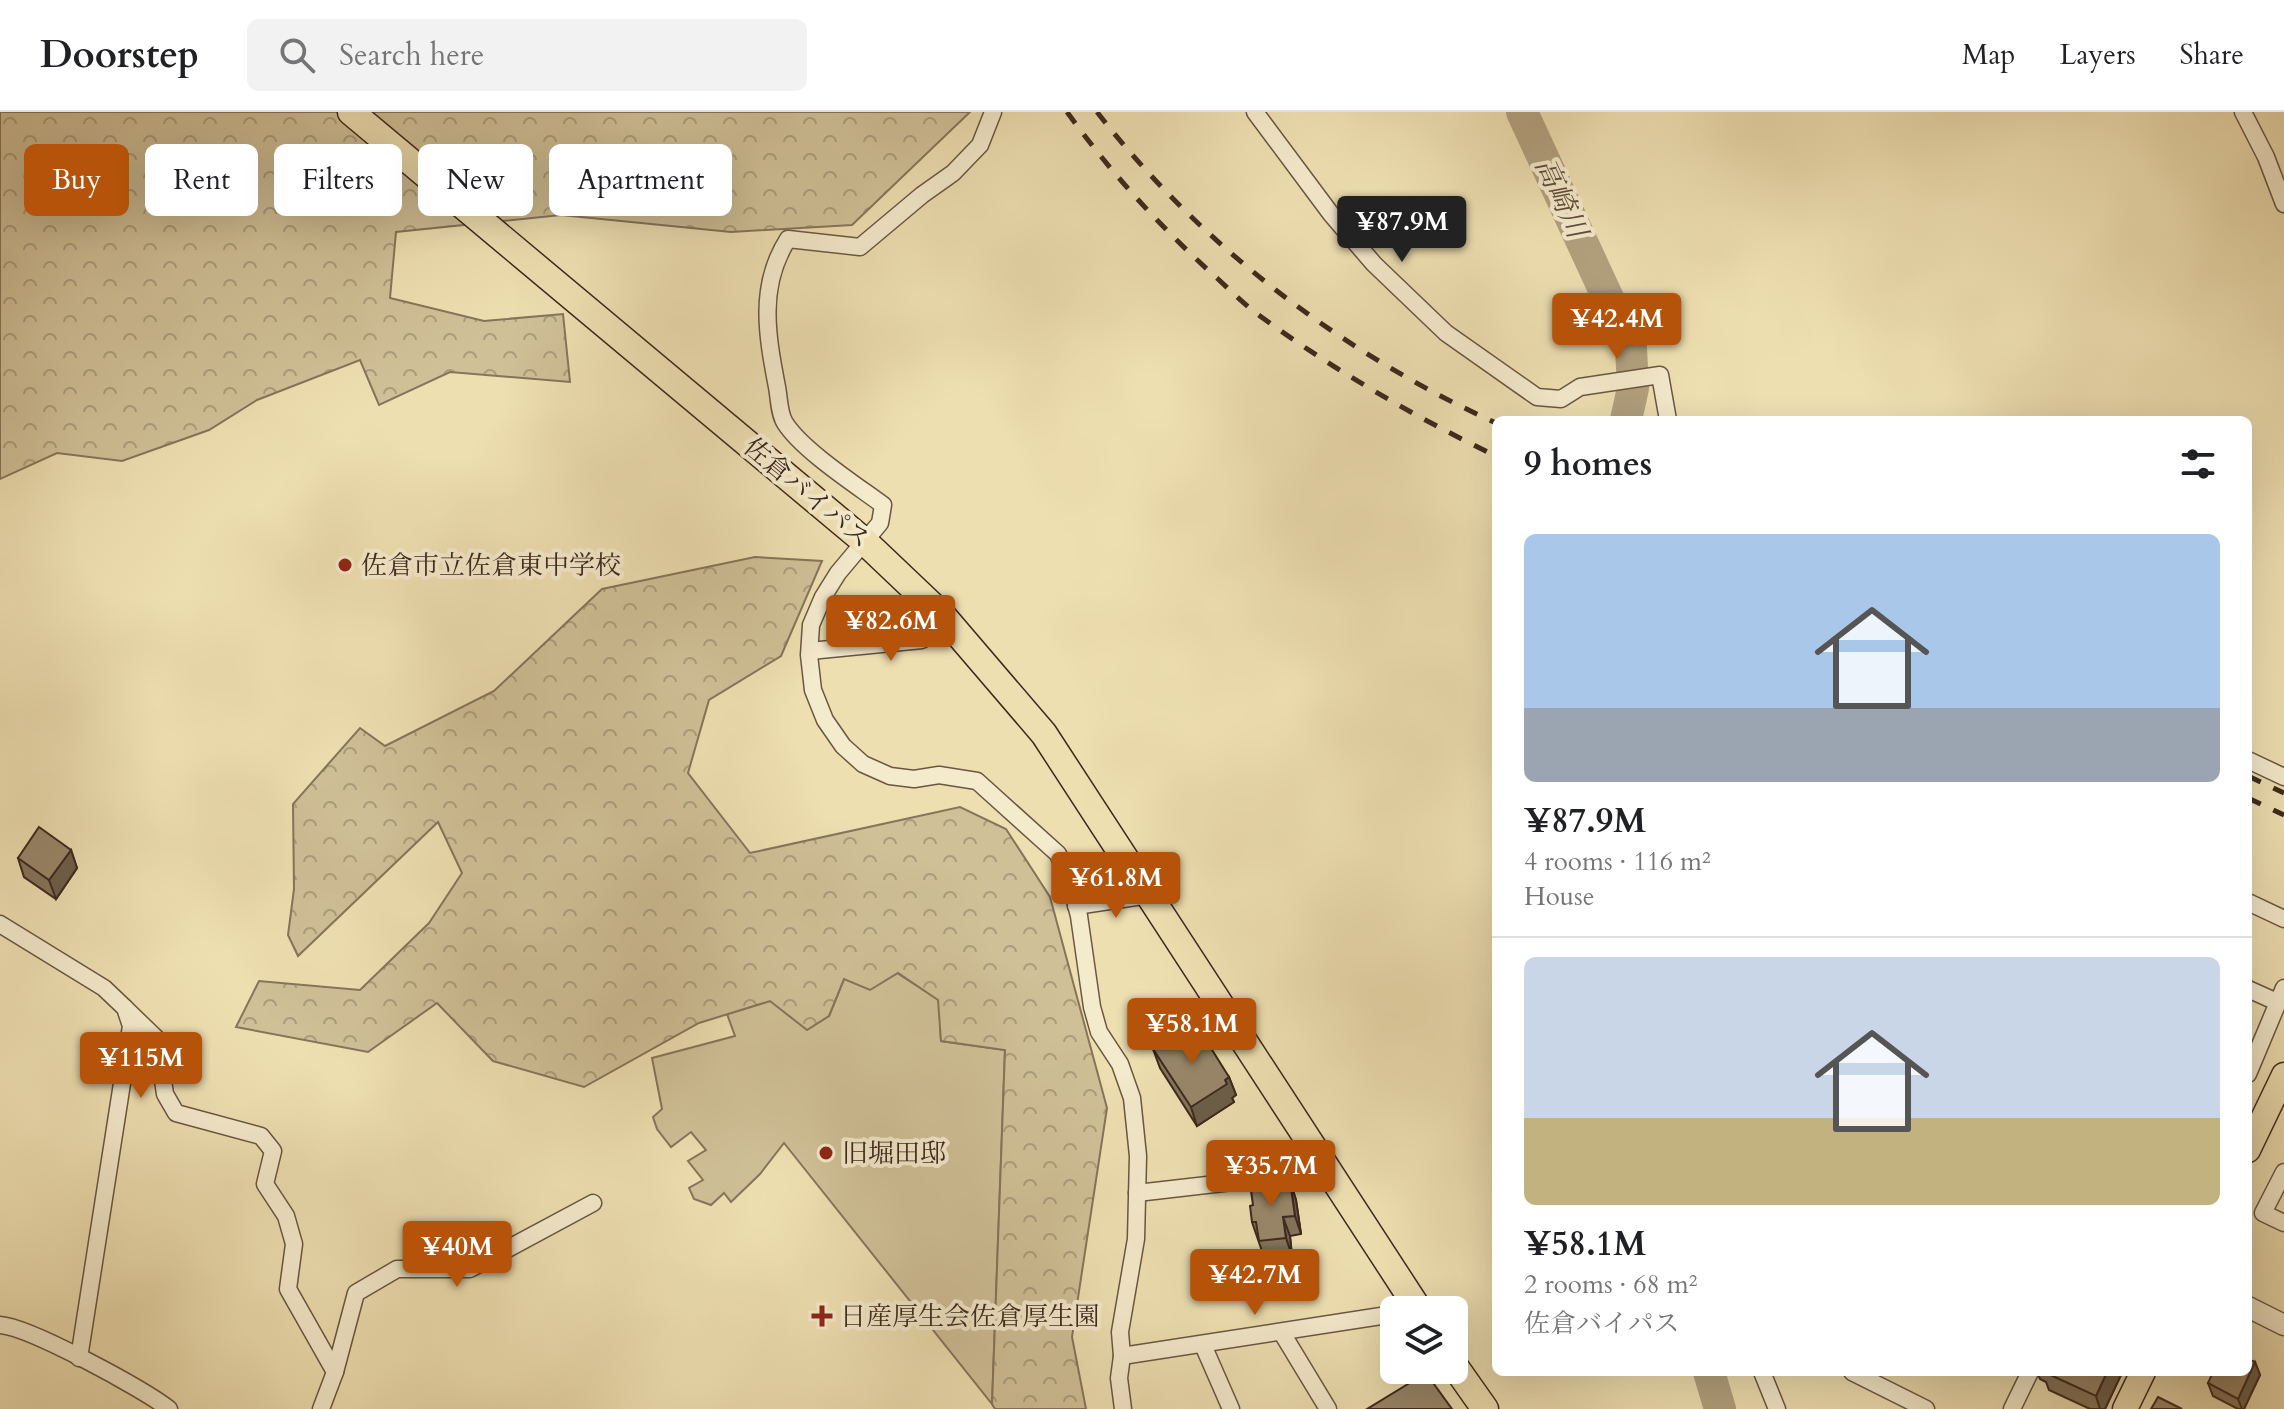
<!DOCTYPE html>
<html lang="en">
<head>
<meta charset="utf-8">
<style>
	body { margin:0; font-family:Cardo,"Noto Serif JP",serif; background:#f2f2f2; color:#202124; height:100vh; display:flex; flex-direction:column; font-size:30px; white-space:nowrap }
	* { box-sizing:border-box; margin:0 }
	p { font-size:26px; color:#757577 }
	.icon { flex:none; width:44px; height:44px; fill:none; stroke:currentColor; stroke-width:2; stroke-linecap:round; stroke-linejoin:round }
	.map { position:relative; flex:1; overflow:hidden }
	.panel { position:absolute; left:1492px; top:304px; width:760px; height:960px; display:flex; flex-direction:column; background:#fff; border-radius:12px; box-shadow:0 8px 32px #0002 }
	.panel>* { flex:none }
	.guide { position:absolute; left:24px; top:32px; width:760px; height:72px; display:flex; gap:16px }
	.buttons { position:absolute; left:1380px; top:1184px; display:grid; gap:16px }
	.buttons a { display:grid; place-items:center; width:88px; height:88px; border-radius:12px; background:#fff; box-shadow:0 8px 32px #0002; font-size:40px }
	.price { position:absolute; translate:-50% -68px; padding:0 18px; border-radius:8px; background:#b45309; color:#fff; font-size:26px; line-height:52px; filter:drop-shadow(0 2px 4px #0008) }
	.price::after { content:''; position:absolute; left:50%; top:48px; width:24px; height:18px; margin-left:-12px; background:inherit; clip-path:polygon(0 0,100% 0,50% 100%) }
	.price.current { background:#222; color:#fff }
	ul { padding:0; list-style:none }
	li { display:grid; align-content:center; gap:16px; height:424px; padding:0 32px }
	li+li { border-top:2px solid #e0e0e0 }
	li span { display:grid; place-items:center; height:248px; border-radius:12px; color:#555 }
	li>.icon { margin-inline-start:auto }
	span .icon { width:144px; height:144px; fill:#fffc; stroke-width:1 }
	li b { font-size:34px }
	h2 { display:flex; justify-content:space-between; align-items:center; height:96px; padding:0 32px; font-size:34px }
	.chip { padding:0 28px; border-radius:12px; background:#fff; box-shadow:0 8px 32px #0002; font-size:28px; line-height:72px }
	.chip.current { background:#b45309; color:#fff }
	header { display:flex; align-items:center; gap:48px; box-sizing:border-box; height:112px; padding:0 40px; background:#fff; border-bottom:2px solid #e0e0e0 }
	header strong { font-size:38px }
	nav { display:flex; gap:44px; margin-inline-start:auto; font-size:28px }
	.search { width:560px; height:72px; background:#f2f2f2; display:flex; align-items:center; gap:20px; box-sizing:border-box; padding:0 28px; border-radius:12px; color:#757577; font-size:30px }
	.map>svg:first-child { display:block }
	.green { fill:#d0c098; stroke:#86745b; stroke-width:2 }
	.forest { fill:url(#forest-crowns); stroke:#86745b; stroke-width:2 }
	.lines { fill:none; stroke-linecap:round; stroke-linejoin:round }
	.river { stroke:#b2a17f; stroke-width:32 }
	.minor-casing { stroke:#695643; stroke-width:19 }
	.tertiary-casing { stroke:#695643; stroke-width:23 }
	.primary-casing { stroke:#3d281e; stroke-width:27 }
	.trunk-casing { stroke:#3d281e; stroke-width:29 }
	.minor { stroke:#f4eacc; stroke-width:16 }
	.tertiary { stroke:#f4eacc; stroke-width:20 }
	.primary { stroke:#eedfb1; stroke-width:24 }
	.trunk { stroke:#eedfb1; stroke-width:26 }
	.rail { stroke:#3d281e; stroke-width:5; stroke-dasharray:14 14; stroke-linecap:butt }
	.wall { fill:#84745b; stroke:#3d281e; stroke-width:2 }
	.shaded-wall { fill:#6b5e4a; stroke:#3d281e; stroke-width:2 }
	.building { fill:#99876a; stroke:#3d281e; stroke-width:2 }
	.poi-dot { fill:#8f2418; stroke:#f4eacc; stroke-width:3 }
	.labels { text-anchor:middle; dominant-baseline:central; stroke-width:8; stroke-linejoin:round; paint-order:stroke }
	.street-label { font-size:26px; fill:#3d281e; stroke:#f4eacc }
	.poi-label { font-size:26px; fill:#3d281e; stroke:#f4eacc; text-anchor:start }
	.water-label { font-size:28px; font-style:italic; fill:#604c3b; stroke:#f4eacc }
</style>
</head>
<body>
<header>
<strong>Doorstep</strong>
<div class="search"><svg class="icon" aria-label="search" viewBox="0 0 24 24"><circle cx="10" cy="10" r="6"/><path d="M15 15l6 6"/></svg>Search here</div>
<nav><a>Map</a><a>Layers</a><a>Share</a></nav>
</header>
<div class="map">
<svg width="2284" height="1297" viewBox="0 0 2284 1297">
	<defs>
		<pattern id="forest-crowns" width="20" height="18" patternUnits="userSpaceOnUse" patternTransform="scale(2)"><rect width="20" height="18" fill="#d0c098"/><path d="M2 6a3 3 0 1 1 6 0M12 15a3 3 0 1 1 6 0" fill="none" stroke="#aa9c7b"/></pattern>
	</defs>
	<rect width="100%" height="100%" fill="#eedfb1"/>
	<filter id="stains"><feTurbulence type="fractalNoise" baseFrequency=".0025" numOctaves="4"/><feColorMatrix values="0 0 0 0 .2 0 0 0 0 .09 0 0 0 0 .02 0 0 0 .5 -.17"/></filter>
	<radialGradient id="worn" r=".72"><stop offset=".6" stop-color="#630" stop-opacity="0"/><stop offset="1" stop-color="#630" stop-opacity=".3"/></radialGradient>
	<polygon class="green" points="897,861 939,888 941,929 1005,938 992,1292 784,1031 760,1062 731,1090 724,1081 711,1093 694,1087 689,1076 703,1068 688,1049 706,1038 691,1020 671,1035 657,1017 653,1005 662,997 652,946 735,924 727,902 770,889 829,904 844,867"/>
	<g class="forest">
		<polygon points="0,0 970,0 852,113 731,120 561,103 396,120 390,186 484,209 563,202 570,270 450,260 379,293 360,248 257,288 209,318 122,349 57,341 0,367"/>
		<polygon points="755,445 822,449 781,544 709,588 688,661 750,741 960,695 1006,717 1050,785 1107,996 1072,1225 1086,1297 995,1297 992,1292 1005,938 941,929 938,888 898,861 870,878 844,867 829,904 807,918 770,889 699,911 584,975 493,949 437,891 368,940 236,915 259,869 360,878 429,811 462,761 438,710 298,844 288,823 294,777 293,692 360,616 385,634 494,579 602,477"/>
	</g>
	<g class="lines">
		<g class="river">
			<polyline points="1522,0 1631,236 1633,276 1626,308"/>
			<polyline points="1709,1260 1720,1297"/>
		</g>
		<defs>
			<g id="minor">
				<path d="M993 0 980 33 953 61 922 83 860 135 788 127C758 174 767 223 777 275 779 285 779 302 785 311 802 338 856 373 883 393L880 411 838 461 823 485 811 513 809 543 813 578 825 608 843 634 863 652 890 664 914 667 939 663 977 669 1058 742 1073 780 1079 804 1092 895 1099 920 1120 952 1132 986 1138 1044 1136 1127 1120 1220 1122 1244 1119 1266 1123 1297"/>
				<polyline points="1255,0 1331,102 1374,152 1446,221 1537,285 1561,287 1580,275 1660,263 1668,308"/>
				<polyline points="2243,0 2266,45 2284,92"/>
				<polyline points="810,539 922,528 943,504"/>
				<polyline points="2248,648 2284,665"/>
				<polyline points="2248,790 2284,807"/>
				<polyline points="1076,794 1149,783"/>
				<polyline points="0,812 104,876 125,896 131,914 79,1246"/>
				<polyline points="2248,877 2277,890"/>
				<polyline points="125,896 157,927 165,982 176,1001 261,1024 273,1039 265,1072 286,1104 294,1132 288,1177 335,1260 321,1297"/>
				<polyline points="2248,962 2284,876"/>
				<polyline points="2284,1060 2263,1101 2284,1111"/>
				<polyline points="1137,1081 1294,1063 1323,1047"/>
				<path d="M0 1213C30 1215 143 1277 169 1297"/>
				<polyline points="1282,1221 1328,1297"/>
				<polyline points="1203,1233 1231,1297"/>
				<polyline points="1122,1244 1394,1202"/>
				<polyline points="335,1260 356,1181 397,1157 470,1157 593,1091"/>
				<polyline points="1762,1260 1777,1297"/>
				<polyline points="1852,1260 1926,1297"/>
				<polyline points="2012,1297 2030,1260"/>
			</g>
			<polyline id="tertiary" points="2248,1195 2284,1213"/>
			<g id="primary">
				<polyline points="2248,1038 2284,963"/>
				<polyline points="2125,1297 2143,1260"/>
			</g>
			<g id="trunk">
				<polyline points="351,0 864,429 943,504 1044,622 1419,1198"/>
				<polyline points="1454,1253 1485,1297"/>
			</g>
		</defs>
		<use href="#minor" class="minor-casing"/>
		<use href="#tertiary" class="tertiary-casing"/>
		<use href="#primary" class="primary-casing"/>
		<use href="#trunk" class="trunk-casing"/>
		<use href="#minor" class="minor"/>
		<use href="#tertiary" class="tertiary"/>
		<use href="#primary" class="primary"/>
		<use href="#trunk" class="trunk"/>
		<g class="rail">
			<path d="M1067 0C1111 61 1162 117 1218 167 1232 180 1245 193 1260 204 1334 258 1413 304 1496 344"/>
			<path d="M1097 0C1201 134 1342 241 1496 311"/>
			<polyline points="2248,664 2284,681"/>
			<polyline points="2248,686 2284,703"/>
		</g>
	</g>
	<g class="wall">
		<polygon points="71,738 77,756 56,787 24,765 18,746"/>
		<polygon points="1204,936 1229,965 1236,983 1232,986 1234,990 1197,1014 1160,956 1153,937"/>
		<polygon points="1280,1066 1281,1070 1290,1069 1296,1088 1301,1122 1290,1124 1292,1144 1265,1148 1252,1110 1253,1093"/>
		<polygon points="2255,1250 2260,1263 2244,1297 2238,1297 2213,1284 2208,1271"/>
		<polygon points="2037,1260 2120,1260 2121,1263 2105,1297 2090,1297 2049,1278 2046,1270 2040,1267"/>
	</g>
	<g class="shaded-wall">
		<polygon points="71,738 77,756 56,787 49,768"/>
		<polygon points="1229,965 1236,983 1232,986 1234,990 1197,1014 1191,995"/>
		<polygon points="1290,1069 1296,1088 1301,1122 1295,1104"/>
		<polygon points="1283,1105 1290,1124 1292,1144 1286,1126"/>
		<polygon points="2255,1250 2260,1263 2244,1297 2242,1297 2238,1287"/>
		<polygon points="2107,1260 2120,1260 2121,1263 2105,1297 2100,1297 2096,1284"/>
	</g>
	<g class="building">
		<polygon points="39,715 71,738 49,768 18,746"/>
		<polygon points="1190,914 1204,936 1209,933 1229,965 1225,968 1227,972 1191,995 1153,937"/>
		<polygon points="1280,1066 1280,1071 1290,1069 1295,1104 1283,1105 1286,1126 1259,1129 1256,1110 1252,1110 1250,1094 1253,1093 1250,1071"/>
		<polygon points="2248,1247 2255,1250 2238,1287 2208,1271 2213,1260 2248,1260"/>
		<polygon points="2044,1260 2107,1260 2096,1284"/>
		<polygon points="1426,1261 1452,1297 1367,1297"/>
		<polygon points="2158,1285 2182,1297 2151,1297"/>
	</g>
	<g class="poi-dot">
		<circle cx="345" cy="453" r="8"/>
		<circle cx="826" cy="1041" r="8"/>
		<path d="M818 1192h8v8h8v8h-8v8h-8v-8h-8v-8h8z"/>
	</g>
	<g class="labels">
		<g class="street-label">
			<text transform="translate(807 381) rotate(40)">佐倉バイパス</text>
		</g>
		<g class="poi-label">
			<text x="361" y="453">佐倉市立佐倉東中学校</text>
			<text x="842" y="1041">旧堀田邸</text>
			<text x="840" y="1204">日産厚生会佐倉厚生園</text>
		</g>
		<g class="water-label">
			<text transform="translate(1561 86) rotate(65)">高崎川</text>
		</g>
	</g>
	<rect width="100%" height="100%" filter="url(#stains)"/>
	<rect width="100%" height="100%" fill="url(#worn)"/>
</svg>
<div class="buttons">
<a><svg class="icon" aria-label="layers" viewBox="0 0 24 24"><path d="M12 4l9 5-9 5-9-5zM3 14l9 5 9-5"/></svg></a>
</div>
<b class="price current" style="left:1402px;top:152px">¥87.9M</b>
<b class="price" style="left:1617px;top:249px">¥42.4M</b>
<b class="price" style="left:891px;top:551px">¥82.6M</b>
<b class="price" style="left:1116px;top:808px">¥61.8M</b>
<b class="price" style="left:1192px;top:954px">¥58.1M</b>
<b class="price" style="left:141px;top:988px">¥115M</b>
<b class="price" style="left:1271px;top:1096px">¥35.7M</b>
<b class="price" style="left:457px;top:1177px">¥40M</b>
<b class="price" style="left:1255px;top:1205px">¥42.7M</b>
<div class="guide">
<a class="chip current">Buy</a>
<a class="chip">Rent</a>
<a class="chip">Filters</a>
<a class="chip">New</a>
<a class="chip">Apartment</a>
</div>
<section class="panel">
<h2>9 homes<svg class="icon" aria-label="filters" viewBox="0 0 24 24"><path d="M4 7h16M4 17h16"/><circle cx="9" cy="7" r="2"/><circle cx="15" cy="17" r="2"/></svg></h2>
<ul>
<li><span style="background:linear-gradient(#a9c7e8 70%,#9aa5b1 0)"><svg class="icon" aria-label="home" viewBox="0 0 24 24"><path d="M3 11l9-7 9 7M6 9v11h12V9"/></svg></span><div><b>¥87.9M</b><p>4 rooms · 116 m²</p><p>House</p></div></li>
<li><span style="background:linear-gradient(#c9d6e8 65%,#c2b280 0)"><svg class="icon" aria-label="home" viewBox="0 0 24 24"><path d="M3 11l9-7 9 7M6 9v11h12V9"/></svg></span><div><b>¥58.1M</b><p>2 rooms · 68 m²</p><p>佐倉バイパス</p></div></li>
</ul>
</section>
</div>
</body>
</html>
